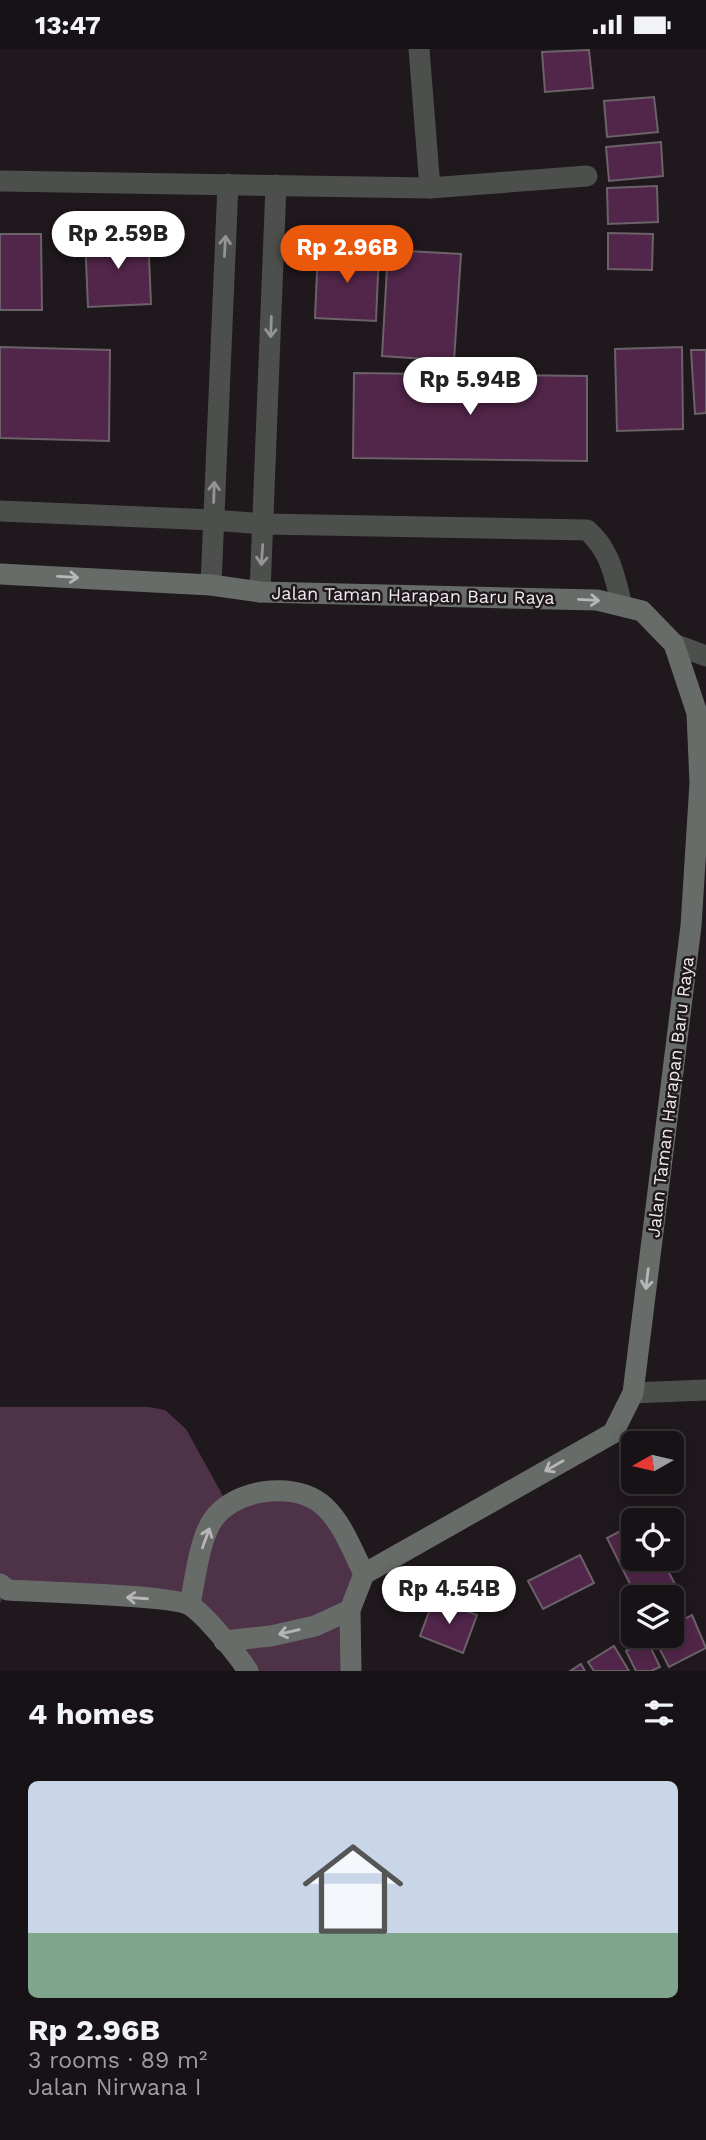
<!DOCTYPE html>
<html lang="en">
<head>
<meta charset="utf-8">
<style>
	body { margin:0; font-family:"Work Sans",sans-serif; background:#242023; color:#f1f3f6; height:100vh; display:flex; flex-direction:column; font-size:26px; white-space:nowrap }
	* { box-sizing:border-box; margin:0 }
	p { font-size:23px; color:#9e9ea1 }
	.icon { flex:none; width:38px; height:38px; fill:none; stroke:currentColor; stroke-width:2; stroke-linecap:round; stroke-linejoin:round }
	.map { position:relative; height:1622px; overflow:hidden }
	.drawer { display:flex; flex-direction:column; background:#171216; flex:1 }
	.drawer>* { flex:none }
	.needle { width:46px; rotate:262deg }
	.tools { position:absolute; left:621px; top:1382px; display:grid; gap:14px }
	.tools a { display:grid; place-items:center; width:63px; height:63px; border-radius:10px; background:#171216; box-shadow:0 4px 18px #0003,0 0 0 2px #363235; font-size:35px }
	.price { position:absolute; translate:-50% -60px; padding:0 16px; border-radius:24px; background:#fff; color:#222; font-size:23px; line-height:46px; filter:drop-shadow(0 2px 4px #0008) }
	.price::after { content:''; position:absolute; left:50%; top:42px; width:21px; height:16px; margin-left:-10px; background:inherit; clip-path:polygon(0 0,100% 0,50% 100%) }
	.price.selected { background:#ea580c; color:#fff }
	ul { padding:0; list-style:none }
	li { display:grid; align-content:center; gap:14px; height:371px; padding:0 28px }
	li+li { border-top:2px solid #363235 }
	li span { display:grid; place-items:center; height:217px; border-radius:10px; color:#555 }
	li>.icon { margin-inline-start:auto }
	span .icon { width:126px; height:126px; fill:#fffc; stroke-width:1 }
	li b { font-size:30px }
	h2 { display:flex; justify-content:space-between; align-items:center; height:84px; padding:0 28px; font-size:30px }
	.status { display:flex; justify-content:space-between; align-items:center; height:49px; padding:0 35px; background:#171216; direction:ltr }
	.status svg { height:19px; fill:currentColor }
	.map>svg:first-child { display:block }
	.green { fill:#4e3248 }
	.building { fill:#52264a; stroke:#6a6268; stroke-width:2 }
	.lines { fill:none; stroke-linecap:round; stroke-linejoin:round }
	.street { stroke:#4c4f4c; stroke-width:21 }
	.secondary { stroke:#686c68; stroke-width:21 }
	.oneway { stroke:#959494 }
	.oneway2 { stroke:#b8b7b7 }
	.labels { text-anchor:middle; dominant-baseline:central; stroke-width:5; stroke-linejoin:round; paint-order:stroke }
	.street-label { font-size:18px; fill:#eee9ec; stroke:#1f181d }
</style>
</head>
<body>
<div class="status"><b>13:47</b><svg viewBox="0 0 49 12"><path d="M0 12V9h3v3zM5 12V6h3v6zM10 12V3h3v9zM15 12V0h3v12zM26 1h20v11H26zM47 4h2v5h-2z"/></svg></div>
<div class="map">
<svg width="706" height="1622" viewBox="0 0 706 1622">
	<rect width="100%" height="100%" fill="#1f181d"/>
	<polygon class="green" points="0,1358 149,1358 165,1361 186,1380 228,1456 246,1446 319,1451 364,1525 351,1622 248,1622 189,1555 8,1541 0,1554"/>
	<g class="building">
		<polygon points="589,1 593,39 545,43 542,3"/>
		<polygon points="654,48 658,83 607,88 604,52"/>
		<polygon points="661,93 663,127 609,132 606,98"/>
		<polygon points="657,137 658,173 608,175 607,139"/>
		<polygon points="608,184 653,185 652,221 608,220"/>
		<polygon points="0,185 41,185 42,261 0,261"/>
		<polygon points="148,185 151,255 88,258 85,188"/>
		<polygon points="318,199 379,202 376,272 315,269"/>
		<polygon points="388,201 461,205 454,312 382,307"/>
		<polygon points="0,298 110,301 109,392 0,389"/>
		<polygon points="682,298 683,380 617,382 615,300"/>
		<polygon points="691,301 706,301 706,364 695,365"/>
		<polygon points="354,324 587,327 587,412 353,409"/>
		<polygon points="634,1475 634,1510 662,1510 677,1539 658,1549 637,1549 607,1489"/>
		<polygon points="580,1506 594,1534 543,1560 528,1532"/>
		<polygon points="434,1550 477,1566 463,1604 420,1587"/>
		<polygon points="692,1566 706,1599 669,1618 653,1587 672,1587 672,1576"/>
		<polygon points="647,1591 660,1618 651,1622 636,1622 626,1602"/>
		<polygon points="614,1597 629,1622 594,1622 588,1613"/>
		<polygon points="581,1615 585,1622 570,1622"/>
	</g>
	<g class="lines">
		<g class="street">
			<polyline points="419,0 430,139"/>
			<polyline points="0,132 430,139 587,127"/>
			<path d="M0 462 213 471 264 475 587 481C611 502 614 527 622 556"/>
			<polyline points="211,536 228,135"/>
			<polyline points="260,543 276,136"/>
			<polyline points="674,595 706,607"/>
			<polyline points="633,1344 706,1341"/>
		</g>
		<g class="secondary">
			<polyline points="0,525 211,536 260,543 597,551 642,562 674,595 697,664 700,734 691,877 633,1344 613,1384 364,1525 350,1561 351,1622"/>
			<path d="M0 1535 8 1541C37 1543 176 1546 191 1557 206 1567 238 1606 248 1622"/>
			<path d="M190 1555C195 1531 199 1493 212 1472 223 1455 244 1446 262 1443 328 1434 340 1475 364 1525"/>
			<polyline points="224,1592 271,1587 315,1577 350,1561"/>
		</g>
	</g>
	<defs><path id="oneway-shaft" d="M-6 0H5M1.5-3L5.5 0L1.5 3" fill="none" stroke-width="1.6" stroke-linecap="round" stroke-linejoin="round" transform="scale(1.75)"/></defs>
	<g class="oneway">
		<use href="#oneway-shaft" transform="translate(225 197) rotate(-87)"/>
		<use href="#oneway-shaft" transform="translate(271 278) rotate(92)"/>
		<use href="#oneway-shaft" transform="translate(214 443) rotate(-88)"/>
		<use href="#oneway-shaft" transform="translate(262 506) rotate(94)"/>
	</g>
	<g class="oneway2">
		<use href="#oneway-shaft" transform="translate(68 528) rotate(3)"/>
		<use href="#oneway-shaft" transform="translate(589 551) rotate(3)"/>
		<use href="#oneway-shaft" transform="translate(647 1230) rotate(97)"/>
		<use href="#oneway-shaft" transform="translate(554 1417) rotate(150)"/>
		<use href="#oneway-shaft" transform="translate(206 1489) rotate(-70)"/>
		<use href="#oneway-shaft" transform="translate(137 1549) rotate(-176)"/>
		<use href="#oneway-shaft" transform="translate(289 1583) rotate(167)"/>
	</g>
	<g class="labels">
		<g class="street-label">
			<text transform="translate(413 546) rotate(1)">Jalan Taman Harapan Baru Raya</text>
			<text transform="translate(670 1048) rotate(-83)">Jalan Taman Harapan Baru Raya</text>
		</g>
	</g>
</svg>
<div class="tools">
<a><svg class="needle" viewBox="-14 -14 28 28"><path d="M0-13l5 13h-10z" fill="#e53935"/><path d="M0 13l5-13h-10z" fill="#9e9ea1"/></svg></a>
<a><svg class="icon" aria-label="locate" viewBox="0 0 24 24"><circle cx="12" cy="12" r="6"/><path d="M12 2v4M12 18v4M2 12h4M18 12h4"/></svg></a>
<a><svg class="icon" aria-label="layers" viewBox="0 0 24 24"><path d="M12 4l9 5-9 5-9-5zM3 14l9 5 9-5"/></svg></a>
</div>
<b class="price" style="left:118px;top:222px">Rp 2.59B</b>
<b class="price selected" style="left:347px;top:236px">Rp 2.96B</b>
<b class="price" style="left:470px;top:368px">Rp 5.94B</b>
<b class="price" style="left:449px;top:1577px">Rp 4.54B</b>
</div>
<section class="drawer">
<h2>4 homes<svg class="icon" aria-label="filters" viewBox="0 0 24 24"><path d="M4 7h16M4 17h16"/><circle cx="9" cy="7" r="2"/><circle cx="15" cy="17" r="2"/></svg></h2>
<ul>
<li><span style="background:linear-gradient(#c9d6e8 70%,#7fa58c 0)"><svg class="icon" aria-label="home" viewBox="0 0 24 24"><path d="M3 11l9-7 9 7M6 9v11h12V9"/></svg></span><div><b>Rp 2.96B</b><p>3 rooms · 89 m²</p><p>Jalan Nirwana I</p></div></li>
</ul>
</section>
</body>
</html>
